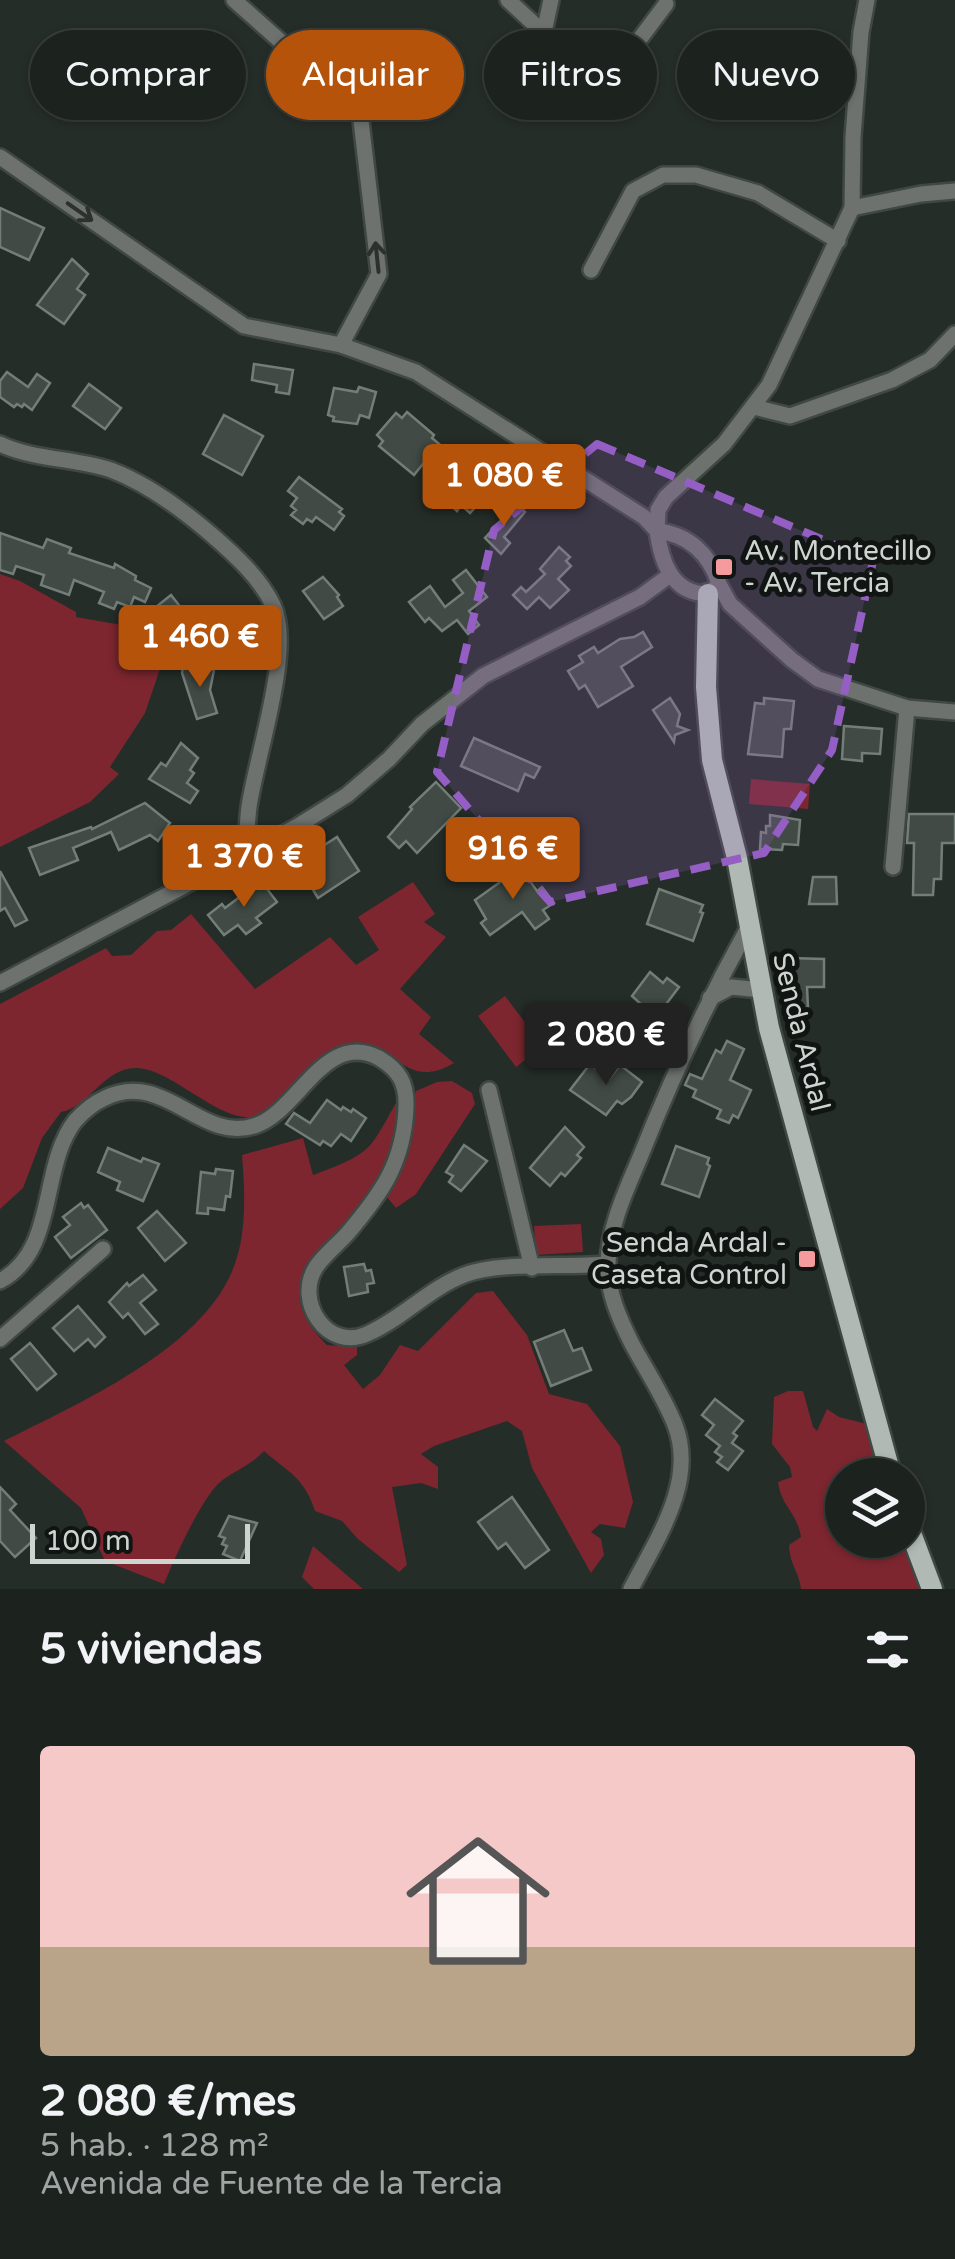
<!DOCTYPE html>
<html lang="es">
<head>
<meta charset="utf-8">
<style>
	body { margin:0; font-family:"Varela Round",sans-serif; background:#252a27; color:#f1f3f6; height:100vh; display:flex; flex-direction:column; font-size:38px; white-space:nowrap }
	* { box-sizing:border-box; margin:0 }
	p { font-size:32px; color:#a0a4a4 }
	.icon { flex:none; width:55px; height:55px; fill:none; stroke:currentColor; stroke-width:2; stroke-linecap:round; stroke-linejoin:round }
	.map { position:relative; height:1589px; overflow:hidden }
	.panel { display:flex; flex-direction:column; background:#1c221e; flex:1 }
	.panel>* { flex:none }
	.hud { position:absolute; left:30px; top:30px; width:895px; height:90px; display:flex; gap:20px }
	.fabs { position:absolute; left:825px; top:1458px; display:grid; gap:20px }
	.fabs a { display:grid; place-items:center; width:100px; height:100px; border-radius:50%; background:#1c221e; box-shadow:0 2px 8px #0004,0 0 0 2px #3a3f3c; font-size:50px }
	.scale { position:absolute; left:30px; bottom:25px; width:220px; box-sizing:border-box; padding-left:10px; border:5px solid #ced4d0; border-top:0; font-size:28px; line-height:35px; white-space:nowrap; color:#ced4d0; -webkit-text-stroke:8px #101412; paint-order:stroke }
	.price { position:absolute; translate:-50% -85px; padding:0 22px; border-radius:10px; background:#b45309; color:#fff; font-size:32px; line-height:65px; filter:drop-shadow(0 2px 5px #0008) }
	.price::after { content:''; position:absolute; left:50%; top:60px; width:30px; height:22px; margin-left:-15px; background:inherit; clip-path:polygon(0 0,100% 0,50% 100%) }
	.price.current { background:#222; color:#fff }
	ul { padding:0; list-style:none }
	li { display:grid; align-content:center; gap:20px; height:530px; padding:0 40px }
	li+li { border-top:2px solid #3a3f3c }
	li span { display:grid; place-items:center; height:310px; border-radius:10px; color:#555 }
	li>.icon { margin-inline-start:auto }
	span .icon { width:180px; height:180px; fill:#fffc; stroke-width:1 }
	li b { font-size:42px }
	h2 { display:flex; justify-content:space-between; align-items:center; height:120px; padding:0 40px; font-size:42px }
	.pill { padding:0 35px; border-radius:45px; background:#1c221e; box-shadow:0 2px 8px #0004,0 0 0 2px #3a3f3c; font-size:35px; line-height:90px }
	.pill.current { background:#b45309; color:#fff }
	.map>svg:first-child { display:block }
	.green { fill:#7d262f }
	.building { fill:#414a44; stroke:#747e78; stroke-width:2.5 }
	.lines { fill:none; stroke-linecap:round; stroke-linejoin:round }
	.minor-casing { stroke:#404843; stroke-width:20 }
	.major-casing { stroke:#404843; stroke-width:25 }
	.minor { stroke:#6e726f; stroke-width:15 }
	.major { stroke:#b0b9b3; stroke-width:20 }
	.oneway { stroke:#2c302e }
	.marked { fill:#945ec4; fill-opacity:0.2; stroke:#945ec4; stroke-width:8; stroke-dasharray:20 12; stroke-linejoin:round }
	.poi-dot { fill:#f59b9d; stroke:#101412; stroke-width:4 }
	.labels { text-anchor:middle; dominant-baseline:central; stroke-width:10; stroke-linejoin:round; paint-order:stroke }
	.poi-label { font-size:28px; fill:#ced4d0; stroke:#101412; text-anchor:start }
	.street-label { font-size:28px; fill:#ced4d0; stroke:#101412 }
</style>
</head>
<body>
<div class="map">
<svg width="955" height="1589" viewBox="0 0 955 1589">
	<rect width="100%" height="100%" fill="#252d28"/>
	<g class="green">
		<polygon points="0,574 20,581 76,612 76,617 133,627 162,663 145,713 110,767 119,774 90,802 0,847"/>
		<polygon points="751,779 810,784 808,809 749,804"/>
		<path d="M413 882 435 914 424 922 446 937 400 989 431 1017 419 1034 454 1063C405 1092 398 1042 350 1044 318 1045 291 1098 262 1114 228 1132 177 1071 138 1068 104 1066 90 1107 61 1112L42 1138 23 1188 0 1209V1004L106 948 112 956 131 955 157 931 171 930 191 914 255 989 330 937 356 965 379 950 358 917Z"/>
		<polygon points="505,996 543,1046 516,1067 478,1016"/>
		<path d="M452 1081 472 1093 475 1104 416 1194 396 1208 376 1184C363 1200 352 1219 338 1234 299 1274 281 1299 327 1345L357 1347V1355L344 1365 363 1389 380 1375 400 1345 418 1351 476 1293 493 1291 527 1335 549 1394 587 1404 620 1446 633 1502 625 1528 600 1524 591 1532 601 1539 604 1555 591 1573 532 1468 522 1431 507 1421 434 1446 421 1454 438 1467V1489L421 1483 392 1487 407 1565 399 1572 358 1539 342 1521 315 1511C304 1477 289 1473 264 1451 249 1467 232 1471 218 1484 200 1502 174 1559 164 1584L105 1561 81 1508 4 1441C77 1404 201 1350 233 1269 247 1235 245 1192 242 1155L303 1138 313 1175 316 1174C372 1153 369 1151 397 1101L412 1104 416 1091 437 1082Z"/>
		<polygon points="581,1224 583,1252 536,1255 534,1226"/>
		<path d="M788 1391H803L813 1427 817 1431 827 1409 839 1417 867 1424 881 1475H842V1540H902L919 1589H801C799 1571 790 1566 789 1545L801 1537C797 1512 781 1506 778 1482L792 1477 790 1467 772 1444 774 1397Z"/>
		<polygon points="313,1546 363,1589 314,1589 302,1577"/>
	</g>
	<g class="building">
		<polygon points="0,208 44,228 29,260 0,247"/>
		<polygon points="72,259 88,274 77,289 85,295 64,324 37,305"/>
		<polygon points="254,364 293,370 289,394 276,392 277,385 252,380"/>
		<polygon points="7,372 28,387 37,374 50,383 32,410 24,404 22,407 17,404 14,407 0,397 0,381"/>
		<polygon points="89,384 121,408 105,429 73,406"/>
		<polygon points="359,387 376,392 369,418 360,415 357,424 333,421 334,417 328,415 334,388 357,392"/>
		<polygon points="407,412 434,435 432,438 439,444 414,475 379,446 383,441 377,435 396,413 402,418"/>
		<polygon points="224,415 263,436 242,475 203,454"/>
		<polygon points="477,447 498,465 478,487 485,497 470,513 461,505 457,511 435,491 448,475 445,472 459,457 464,462"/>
		<polygon points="299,477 342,509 339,512 344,516 334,530 316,517 312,522 307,519 303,524 291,515 296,510 291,506 297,498 288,491"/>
		<polygon points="516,504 525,512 504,537 510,543 501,554 485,538"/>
		<polygon points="0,533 43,548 47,539 71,548 69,553 114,568 115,564 136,576 135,580 151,588 145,602 134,597 130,607 117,602 114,609 99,603 104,592 74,580 69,595 41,585 44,575 16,566 13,574 0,570"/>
		<polygon points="559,547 570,557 566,561 571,566 558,579 569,590 550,608 539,597 527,609 513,595 521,587 526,592 545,574 540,569"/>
		<polygon points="466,570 487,597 469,611 479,625 468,634 457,620 442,631 429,618 425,622 409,602 430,586 445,607 463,593 453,580"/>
		<polygon points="323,577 339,595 337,597 343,606 324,619 303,591"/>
		<polygon points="171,595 201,633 168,660 160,650 172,641 160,627 164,624 156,614 163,609 156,607"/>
		<polygon points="643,632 652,647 621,667 633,686 598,707 585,685 579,689 568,671 583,662 579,656 594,647 598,653 620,639 634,637"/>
		<polygon points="183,665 214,670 210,690 217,713 197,719 182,673"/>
		<polygon points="670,698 680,714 677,726 688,730 675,735 674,742 653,710"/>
		<polygon points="764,698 794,701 791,729 784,729 782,757 748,754 755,703 764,704"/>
		<polygon points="844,726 882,729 880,754 862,753 862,761 842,759"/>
		<polygon points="474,738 540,767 534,778 525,774 518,791 461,766"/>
		<polygon points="181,743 198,758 190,770 194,773 187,783 198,791 190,803 149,779 161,763 166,766"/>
		<polygon points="436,782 461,808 417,853 406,841 399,848 388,837 412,809 410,807"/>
		<polygon points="145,803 170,823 158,841 150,835 119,850 111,832 73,848 78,860 40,875 29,848 91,827 92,829"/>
		<polygon points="909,814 955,814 955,843 942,843 941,879 934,879 933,895 913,895 914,843 907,843"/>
		<polygon points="770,815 800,820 798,845 783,844 782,850 760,849 761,832 766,833 766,826 770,826"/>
		<polygon points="337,837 359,871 318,898 307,880 296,887 276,855 294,843 304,858"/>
		<polygon points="506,864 520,884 528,878 537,891 542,887 554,903 543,910 549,919 535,929 522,912 490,935 481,923 486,919 475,900 503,880 496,871"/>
		<polygon points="0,871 27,920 15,926 5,908 0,911"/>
		<polygon points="813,877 836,877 837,904 809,904"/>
		<polygon points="261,881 277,902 256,918 261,923 246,934 238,925 224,935 208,915 222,904 225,908"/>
		<polygon points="659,889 703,905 700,912 703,913 693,941 647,924"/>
		<polygon points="789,958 824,959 824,987 807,987 808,1008 794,1008 793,987 789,987"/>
		<polygon points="650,972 663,983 667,978 679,987 631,1051 615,1040 643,1006 632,996"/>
		<polygon points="727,1041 744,1049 730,1080 751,1090 738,1118 733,1115 729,1123 717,1118 721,1110 693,1097 696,1090 685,1085 690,1074 702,1079 716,1050 721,1053"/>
		<polygon points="590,1064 609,1079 620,1065 642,1082 631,1097 622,1104 617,1101 606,1115 570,1090"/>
		<polygon points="327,1100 341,1110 343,1107 351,1112 353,1109 366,1118 351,1141 341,1134 331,1146 323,1141 320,1145 286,1124 294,1113 310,1123"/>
		<polygon points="565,1127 584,1147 577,1155 581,1158 565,1176 561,1173 550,1186 530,1168"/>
		<polygon points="464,1145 487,1161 461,1191 449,1182 453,1176 446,1172"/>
		<polygon points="676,1146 709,1158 707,1164 710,1166 699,1197 662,1184"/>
		<polygon points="108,1148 141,1162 143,1158 159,1164 143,1201 117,1190 120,1182 98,1172"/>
		<polygon points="216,1169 233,1171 230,1197 226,1196 224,1210 208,1208 208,1214 197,1213 201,1172 215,1174"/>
		<polygon points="81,1203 84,1208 88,1205 107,1230 71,1258 55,1237 70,1225 63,1217"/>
		<polygon points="157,1211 186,1243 165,1261 138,1228"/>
		<polygon points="364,1264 366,1271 371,1270 374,1283 367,1284 368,1292 349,1296 344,1267"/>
		<polygon points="143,1275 156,1290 140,1303 158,1324 145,1334 128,1313 123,1318 109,1302 127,1283 129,1286"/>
		<polygon points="78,1306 105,1337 95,1347 88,1339 74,1351 53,1328"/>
		<polygon points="564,1330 573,1351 582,1348 591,1370 551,1386 534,1342"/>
		<polygon points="30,1343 56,1374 37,1390 11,1359"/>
		<polygon points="715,1399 743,1421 733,1433 737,1436 732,1443 743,1451 728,1470 717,1462 722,1457 715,1452 720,1446 706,1435 714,1425 702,1415"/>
		<polygon points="0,1487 16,1504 10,1510 36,1538 15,1557 0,1541"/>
		<polygon points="512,1497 549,1550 525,1568 506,1543 498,1549 478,1522"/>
		<polygon points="229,1516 257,1523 240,1561 223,1554 227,1546 222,1544 225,1538 219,1536"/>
	</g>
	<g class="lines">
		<defs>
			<g id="minor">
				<polyline points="234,0 360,112 379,274 341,345"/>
				<polyline points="508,0 597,82 618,68 666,4"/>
				<polyline points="544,32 551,0"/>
				<polyline points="0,157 244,326 341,345 416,372 644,517 657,531"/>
				<polyline points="852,208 921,194 955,191"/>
				<polyline points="591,270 633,191 663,175 696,175 758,193 838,241"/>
				<polyline points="754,407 790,416 892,380 930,360 955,334"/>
				<path d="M0 444C34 460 75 458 111 470 148 484 183 510 213 536 235 555 260 578 273 605 294 648 256 757 249 807 247 822 247 837 246 852"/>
				<polyline points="657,531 658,510 666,497 724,444 769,385 852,208 853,137 861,32 867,0"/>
				<path d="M657 531C688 534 710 554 719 584L708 594C671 594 661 560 657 531Z"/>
				<polyline points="719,584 730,604 792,660 818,679 907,708 955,712"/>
				<polyline points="893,867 907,708"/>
				<polyline points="0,983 296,827 347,795 389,759 422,724 483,676 640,597 670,575"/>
				<polyline points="710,998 731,987 761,990"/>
				<polyline points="489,1090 532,1268"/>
				<path d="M0 1281C58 1250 39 1168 75 1121 83 1112 94 1103 105 1098 164 1069 200 1143 254 1126 298 1113 324 1029 379 1058 399 1070 407 1083 406 1107 404 1162 382 1193 347 1234 337 1245 324 1255 316 1267 294 1301 327 1352 367 1334 402 1319 428 1289 464 1275 499 1261 567 1268 607 1264"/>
				<polyline points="0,1339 103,1249"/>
				<path d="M631 1589C656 1540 697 1482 675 1425 664 1397 646 1370 632 1344 620 1320 607 1292 608 1264 608 1228 627 1188 641 1155 672 1077 707 1002 748 928"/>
			</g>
			<g id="major">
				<polyline points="708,594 706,687 712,760 737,858 769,1028 891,1475"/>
				<polyline points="908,1525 932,1589"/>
			</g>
		</defs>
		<use href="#minor" class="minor-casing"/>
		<use href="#major" class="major-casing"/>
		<use href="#minor" class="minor"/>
		<use href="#major" class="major"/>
	</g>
	<defs><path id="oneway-shaft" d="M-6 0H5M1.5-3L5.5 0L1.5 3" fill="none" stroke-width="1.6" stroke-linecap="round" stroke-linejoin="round" transform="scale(2.5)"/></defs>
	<g class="oneway">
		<use href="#oneway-shaft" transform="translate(80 212) rotate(35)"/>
		<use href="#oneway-shaft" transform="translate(377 257) rotate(-96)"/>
	</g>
	<path class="marked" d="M597 444 873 561 832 750 764 853 550 902 437 772 494 530Z"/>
	<g class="poi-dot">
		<rect x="714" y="557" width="20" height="20" rx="5"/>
		<rect x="797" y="1249" width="20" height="20" rx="5"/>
	</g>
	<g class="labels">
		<g class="poi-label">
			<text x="744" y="551">Av. Montecillo<tspan x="744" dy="32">- Av. Tercia</tspan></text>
			<text x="787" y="1243" text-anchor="end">Senda Ardal -<tspan x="787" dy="32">Caseta Control</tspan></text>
		</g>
		<g class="street-label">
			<text transform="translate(801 1032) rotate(76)">Senda Ardal</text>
		</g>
	</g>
</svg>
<div class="fabs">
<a><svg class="icon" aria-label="layers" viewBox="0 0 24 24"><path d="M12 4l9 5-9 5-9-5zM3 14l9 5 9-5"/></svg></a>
</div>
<div class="scale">100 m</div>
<b class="price" style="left:504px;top:529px">1 080 €</b>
<b class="price" style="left:200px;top:690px">1 460 €</b>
<b class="price" style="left:513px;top:902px">916 €</b>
<b class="price" style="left:244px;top:910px">1 370 €</b>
<b class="price current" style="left:606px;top:1088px">2 080 €</b>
<div class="hud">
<a class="pill">Comprar</a>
<a class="pill current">Alquilar</a>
<a class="pill">Filtros</a>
<a class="pill">Nuevo</a>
</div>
</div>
<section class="panel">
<h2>5 viviendas<svg class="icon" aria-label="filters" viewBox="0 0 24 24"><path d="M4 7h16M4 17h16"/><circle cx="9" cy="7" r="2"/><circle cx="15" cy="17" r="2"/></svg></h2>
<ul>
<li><span style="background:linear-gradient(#f6c9c9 65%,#b9a48a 0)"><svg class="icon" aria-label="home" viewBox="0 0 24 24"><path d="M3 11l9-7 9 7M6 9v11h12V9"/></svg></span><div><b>2 080 €/mes</b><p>5 hab. · 128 m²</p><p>Avenida de Fuente de la Tercia</p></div></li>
</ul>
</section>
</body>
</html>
